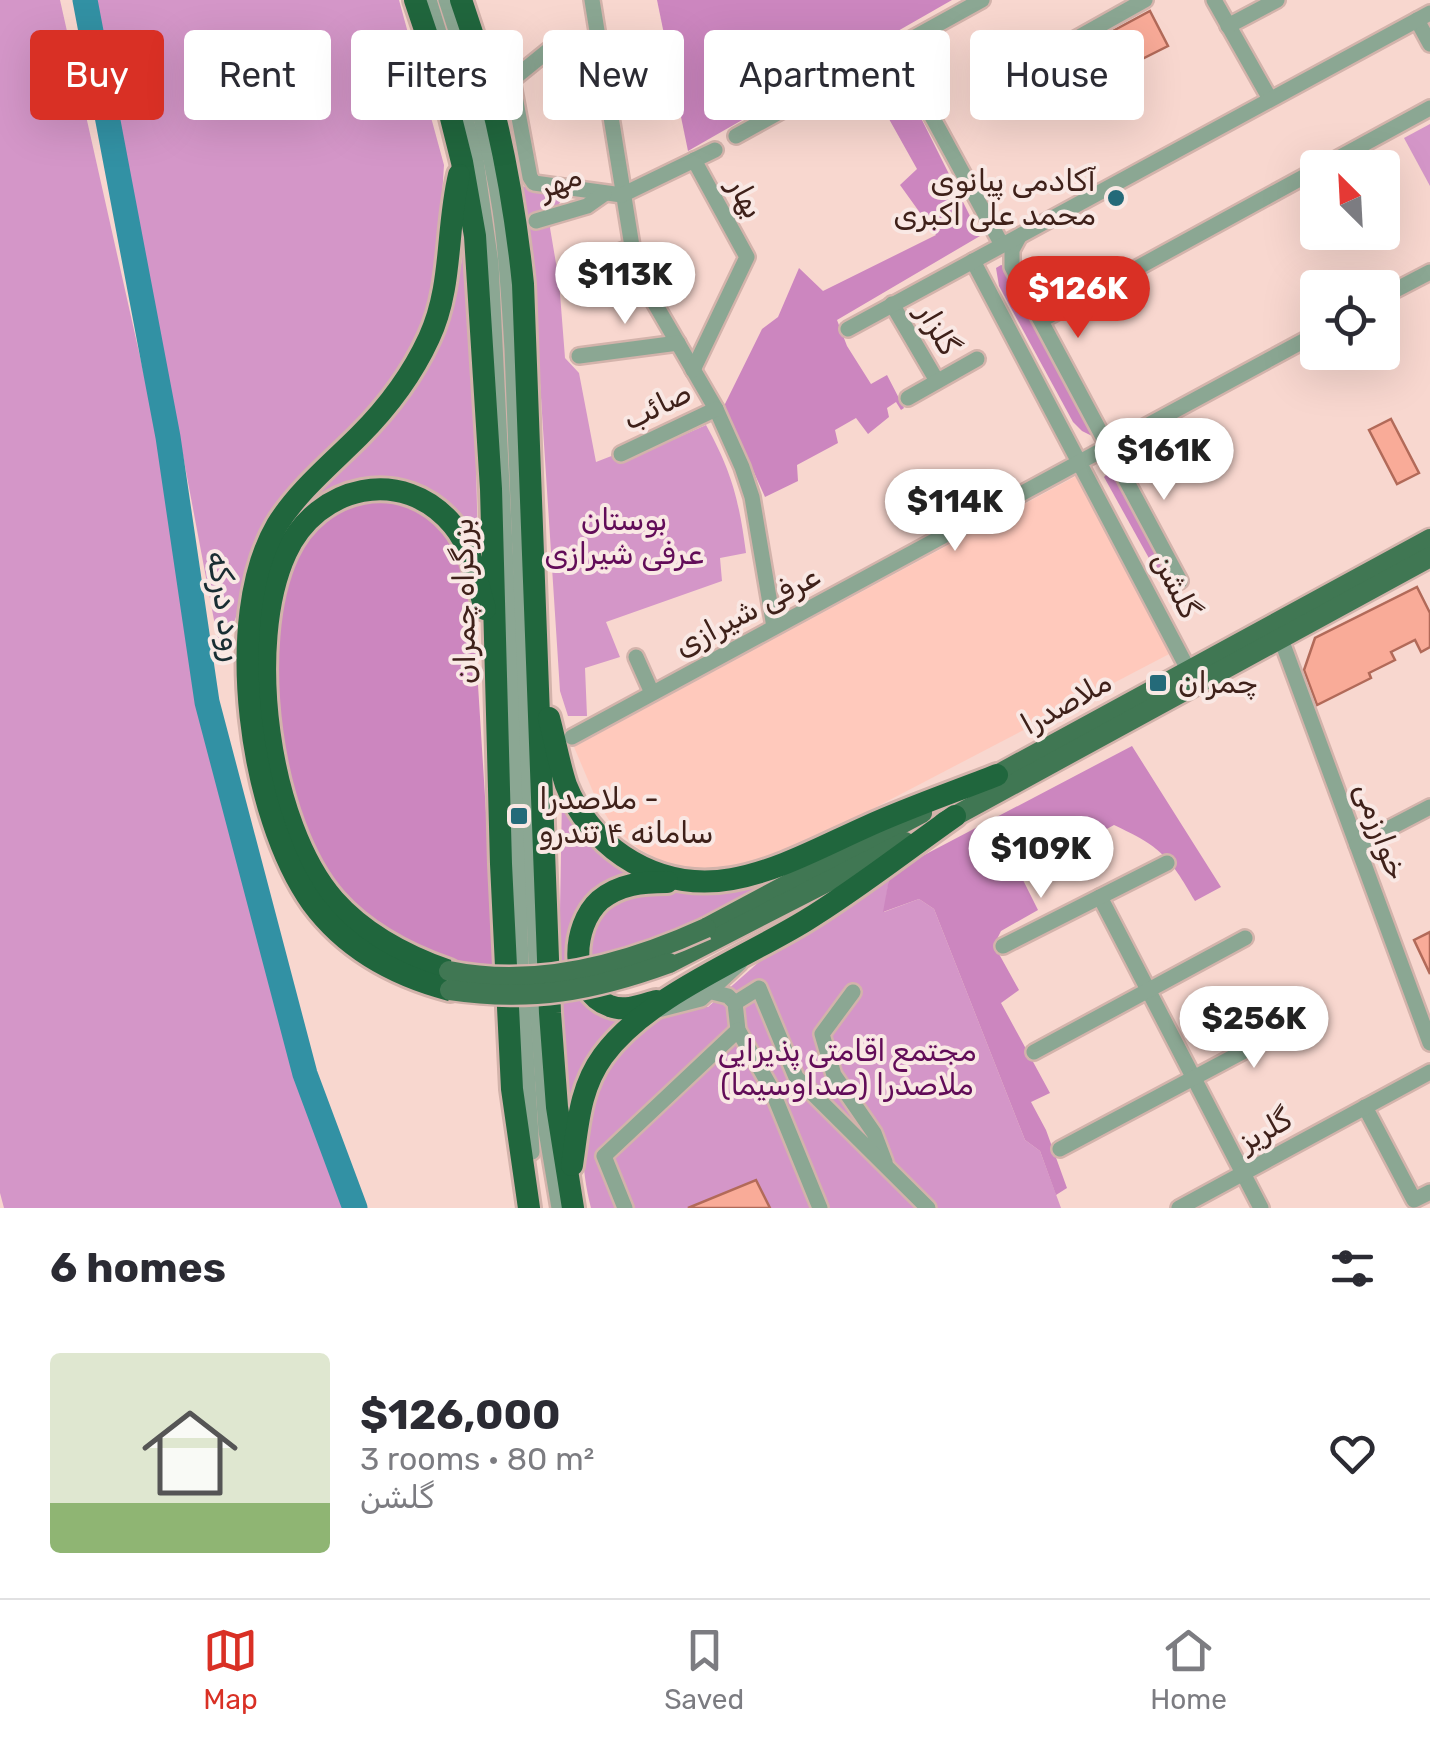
<!DOCTYPE html>
<html lang="en">
<head>
<meta charset="utf-8">
<style>
	body { margin:0; font-family:Rubik,"Noto Naskh Arabic",sans-serif; background:#f7f7f7; color:#2b2b33; height:100vh; display:flex; flex-direction:column; font-size:38px; white-space:nowrap }
	* { box-sizing:border-box; margin:0 }
	p { font-size:32px; color:#7c7c81 }
	.icon { flex:none; width:55px; height:55px; fill:none; stroke:currentColor; stroke-width:2; stroke-linecap:round; stroke-linejoin:round }
	.map { position:relative; height:1208px; overflow:hidden }
	.details { display:flex; flex-direction:column; background:#fff; flex:1 }
	.details>* { flex:none }
	.guide { position:absolute; left:30px; top:30px; width:1370px; height:90px; display:flex; gap:20px }
	.needle { width:65px; rotate:336deg }
	.controls { position:absolute; left:1300px; top:150px; display:grid; gap:20px }
	.controls a { display:grid; place-items:center; width:100px; height:100px; border-radius:10px; background:#fff; box-shadow:0 10px 40px #0002; font-size:50px }
	.price { position:absolute; translate:-50% -85px; padding:0 22px; border-radius:35px; background:#fff; color:#222; font-size:32px; line-height:65px; filter:drop-shadow(0 2px 5px #0008) }
	.price::after { content:''; position:absolute; left:50%; top:60px; width:30px; height:22px; margin-left:-15px; background:inherit; clip-path:polygon(0 0,100% 0,50% 100%) }
	.price.selected { background:#d93025; color:#fff }
	ul { padding:0; list-style:none }
	li { display:flex; align-items:center; gap:30px; height:250px; padding:0 50px }
	li span { display:grid; place-items:center; flex:none; width:280px; height:200px; border-radius:10px; color:#555 }
	li>.icon { margin-inline-start:auto }
	span .icon { width:120px; height:120px; fill:#fffc; stroke-width:1 }
	li b { font-size:42px }
	h2 { display:flex; justify-content:space-between; align-items:center; height:120px; padding:0 50px; font-size:42px }
	.tag { padding:0 35px; border-radius:10px; background:#fff; box-shadow:0 10px 40px #0002; font-size:35px; line-height:90px }
	.tag.selected { background:#d93025; color:#fff }
	.dock { display:flex; justify-content:space-around; align-items:center; height:140px; border-top:2px solid #e1e1e2; background:#fff; font-size:28px; color:#7c7c81 }
	.dock a { display:grid; justify-items:center; gap:5px }
	.dock .selected { color:#d93025 }
	.map>svg:first-child { display:block }
	.built { fill:#ffc9bc }
	.green { fill:#d496c8 }
	.forest { fill:#cc86bf }
	.lines { fill:none; stroke-linecap:round; stroke-linejoin:round }
	.river { stroke:#3291a4; stroke-width:25 }
	.building { fill:#f9ab98; stroke:#b26a59; stroke-width:2.5 }
	.minor-casing { stroke:#d3b3ab; stroke-width:20 }
	.major-casing { stroke:#d3b3ab; stroke-width:25 }
	.highway-casing { stroke:#d3b3ab; stroke-width:28 }
	.minor { stroke:#8ba793; stroke-width:15 }
	.major { stroke:#407753; stroke-width:20 }
	.highway { stroke:#20663d; stroke-width:22 }
	.major-bridge-casing { stroke:#d3b3ab; stroke-width:25; stroke-linecap:butt }
	.major-bridge { stroke:#407753; stroke-width:20 }
	.poi-dot { fill:#246a79; stroke:#f9e8e4; stroke-width:4 }
	.labels { text-anchor:middle; dominant-baseline:central; stroke-width:8; stroke-linejoin:round; paint-order:stroke }
	.poi-label { font-size:30px; fill:#3f211a; stroke:#f9e8e4; text-anchor:start }
	.street-label { font-size:30px; fill:#3f211a; stroke:#f9e8e4 }
	.park-label { font-size:30px; fill:#620c58; stroke:#f9e8e4 }
	.water-label { font-size:32px; font-style:italic; fill:#192e33; stroke:#f9e8e4 }
</style>
</head>
<body>
<div class="map">
<svg width="1430" height="1208" viewBox="0 0 1430 1208">
	<rect width="100%" height="100%" fill="#f8d7cf"/>
	<polygon class="built" points="1080,474 1173,652 769,863 722,872 679,870 639,849 614,828 597,801 574,747"/>
	<g class="green">
		<polygon points="0,0 60,0 250,847 353,1208 4,1208 0,1193"/>
		<polygon points="97,0 399,0 444,165 436,293 398,373 275,513 221,657"/>
		<polygon points="1430,124 1430,186 1404,138"/>
		<path d="M521 186 563 194 550 228 559 281 565 358 579 373 596 462 614 455 620 463 706 425C732 472 739 500 746 553L720 558 722 581 606 622 620 657 585 668 587 716H568L560 691 533 274Z"/>
		<path d="M464 246 472 295 478 549 296 519C322 485 355 460 383 429 432 376 454 316 464 246Z"/>
		<polygon points="562,797 651,876 619,880 573,966 559,967"/>
		<path d="M877 827C783 879 692 935 588 961L592 920 602 907 637 888 708 889Z"/>
		<path d="M890 873 884 912 919 899 934 909 1025 1140 1040 1151 1061 1208H591C578 1156 577 1097 614 1053 622 1044 635 1037 644 1029 661 1016 686 1002 708 1007L760 961Z"/>
		<polygon points="588,998 625,1013 571,1134 556,1002"/>
	</g>
	<g class="forest">
		<polygon points="657,0 952,0 688,151"/>
		<polygon points="891,58 980,236 837,320 847,346 871,384 887,375 904,408 901,410 896,402 887,408 889,417 868,434 856,418 835,430 838,443 797,465 798,481 765,497 724,406 762,329 778,317 799,268 823,291 936,235 900,185 917,169 866,78"/>
		<polygon points="1001,265 1005,266 1094,437 1082,431 1073,422 999,286 996,268"/>
		<polygon points="1110,471 1114,472 1174,586 1166,589 1104,477"/>
		<path d="M375 496C446 507 449 527 472 589L496 972 477 971 410 950 339 896 299 826 280 740 274 641 289 564 319 519Z"/>
		<path d="M1132 746 1221 887 1195 901C1169 856 1161 847 1114 825L1021 876 1038 910 1001 931 994 945 1019 990 1001 1003 1050 1093 1031 1102 1046 1130 1067 1188 1056 1195 1040 1151 1025 1140 934 909 919 899 883 912 890 873Z"/>
	</g>
	<g class="lines">
		<polyline class="river" points="85,0 168,437 207,702 305,1074 355,1208"/>
	</g>
	<g class="building">
		<polygon points="1150,11 1168,46 1126,67 1109,33"/>
		<polygon points="1391,419 1419,473 1397,484 1369,430"/>
		<polygon points="1417,587 1430,613 1430,647 1421,652 1415,640 1391,652 1395,660 1369,673 1371,678 1317,705 1304,670 1315,638"/>
		<polygon points="1430,932 1430,974 1414,940"/>
		<polygon points="756,1180 770,1208 688,1208"/>
	</g>
	<g class="lines">
		<defs>
			<g id="minor">
				<polyline points="429,0 474,146 491,263 516,769 521,968 532,1152"/>
				<path d="M446 0C469 69 489 138 500 210 507 256 509 303 512 349L538 1014 546 1131 559 1208"/>
				<polyline points="592,0 636,271 716,409 742,467 752,497 774,627"/>
				<polyline points="1214,0 1270,99"/>
				<polyline points="1417,20 1430,44"/>
				<polyline points="1228,26 1277,0"/>
				<polyline points="894,47 1002,245"/>
				<polyline points="550,49 512,80 530,177 534,183 622,195 715,150"/>
				<polyline points="988,88 1145,0"/>
				<polyline points="736,136 982,0"/>
				<polyline points="1320,168 1430,108"/>
				<polyline points="536,221 587,206 604,194"/>
				<polyline points="1019,237 1012,250 1012,267 1180,581"/>
				<polyline points="973,261 1189,671"/>
				<polyline points="570,270 630,248"/>
				<polyline points="1382,297 1430,272"/>
				<polyline points="892,304 937,381"/>
				<polyline points="1042,320 1318,169"/>
				<polyline points="848,329 1430,13"/>
				<polyline points="579,356 678,343"/>
				<polyline points="693,370 747,257 694,160"/>
				<polyline points="908,398 977,359"/>
				<polyline points="621,454 716,409"/>
				<polyline points="1281,639 1430,1043"/>
				<polyline points="636,657 652,693"/>
				<polyline points="572,737 1318,333"/>
				<polyline points="1357,845 1430,807"/>
				<polyline points="1100,897 1261,1208"/>
				<polyline points="1003,946 1167,863"/>
				<polyline points="712,992 728,996 735,1003 738,1030 771,1088 820,1208"/>
				<polyline points="853,992 822,1034 834,1075 874,1133 885,1162"/>
				<polyline points="735,1003 759,988 796,1077 928,1208"/>
				<polyline points="654,1011 701,999 740,963"/>
				<polyline points="1034,1052 1245,938"/>
				<polyline points="1365,1107 1414,1200 1430,1192"/>
				<polyline points="1060,1149 1293,1025"/>
				<polyline points="625,1208 604,1156 738,1030"/>
				<polyline points="1179,1208 1430,1072"/>
			</g>
			<g id="major">
				<polyline points="984,782 1430,539"/>
				<polyline points="944,822 1430,557"/>
				<polyline points="706,928 922,813"/>
				<polyline points="669,963 905,842"/>
			</g>
			<g id="highway">
				<polyline points="415,0 440,74 462,162 475,236 491,489 501,864 512,1089 529,1208"/>
				<path d="M461 0C494 93 513 187 523 284L550 1013 557 1107 573 1208"/>
				<path d="M549 718C555 740 559 764 566 785 577 813 599 840 623 856 708 913 787 862 868 826 910 807 954 792 997 775"/>
				<path d="M449 971C406 956 365 935 334 900 268 825 244 644 286 553 317 485 403 465 453 525 473 549 476 580 485 609"/>
				<path d="M450 990C396 976 346 949 312 903 250 816 222 619 277 525 298 491 331 464 359 436 388 407 412 375 429 338 453 287 446 229 459 175"/>
				<path d="M656 1001C642 1005 625 1012 610 1006 568 991 571 926 600 900 620 884 642 882 667 882"/>
				<path d="M572 1165C578 1126 579 1089 603 1056 647 996 741 960 805 921 856 890 905 851 955 816"/>
			</g>
		</defs>
		<use href="#minor" class="minor-casing"/>
		<use href="#major" class="major-casing"/>
		<use href="#highway" class="highway-casing"/>
		<use href="#minor" class="minor"/>
		<use href="#major" class="major"/>
		<use href="#highway" class="highway"/>
		<defs>
			<g id="major-bridge">
				<path d="M449 971C536 989 627 964 706 928"/>
				<path d="M450 990C531 1002 592 991 669 963"/>
			</g>
		</defs>
		<use href="#major-bridge" class="major-bridge-casing"/>
		<use href="#major-bridge" class="major-bridge"/>
	</g>
	<g class="poi-dot">
		<circle cx="1116" cy="198" r="10"/>
		<rect x="1148" y="673" width="20" height="20" rx="5"/>
		<rect x="509" y="806" width="20" height="20" rx="5"/>
	</g>
	<g class="labels">
		<g class="poi-label">
			<text x="1096" y="181" text-anchor="end">آکادمی پیانوی<tspan x="1096" dy="34">محمد علی‌ اکبری</tspan></text>
			<text x="1178" y="683">چمران</text>
			<text x="539" y="799">ملاصدرا -<tspan x="539" dy="34">سامانه ۴ تندرو</tspan></text>
		</g>
		<g class="street-label">
			<text transform="translate(560 182) rotate(-21)">مهر</text>
			<text transform="translate(746 198) rotate(62)">بهار</text>
			<text transform="translate(938 329) rotate(60)">گلزار</text>
			<text transform="translate(657 406) rotate(-26)">صائب</text>
			<text transform="translate(1176 585) rotate(63)">گلشن</text>
			<text transform="translate(464 601) rotate(-91)">بزرگراه چمران</text>
			<text transform="translate(747 611) rotate(-28)">عرفی شیرازی</text>
			<text transform="translate(1066 703) rotate(-29)">ملاصدرا</text>
			<text transform="translate(1381 831) rotate(70)">خوارزمی</text>
			<text transform="translate(1265 1130) rotate(-29)">گلریز</text>
		</g>
		<g class="park-label">
			<text x="624" y="520">بوستان<tspan x="624" dy="34">عرفی شیرازی</tspan></text>
			<text x="847" y="1051">مجتمع اقامتی پذیرایی<tspan x="847" dy="34">ملاصدرا (صداوسیما)</tspan></text>
		</g>
		<g class="water-label">
			<text transform="translate(226 606) rotate(82)">رود درکه</text>
		</g>
	</g>
</svg>
<div class="controls">
<a><svg class="needle" viewBox="-14 -14 28 28"><path d="M0-13l5 13h-10z" fill="#e53935"/><path d="M0 13l5-13h-10z" fill="#7c7c81"/></svg></a>
<a><svg class="icon" aria-label="locate" viewBox="0 0 24 24"><circle cx="12" cy="12" r="6"/><path d="M12 2v4M12 18v4M2 12h4M18 12h4"/></svg></a>
</div>
<b class="price" style="left:625px;top:327px">$113K</b>
<b class="price selected" style="left:1078px;top:341px">$126K</b>
<b class="price" style="left:1164px;top:503px">$161K</b>
<b class="price" style="left:955px;top:554px">$114K</b>
<b class="price" style="left:1041px;top:901px">$109K</b>
<b class="price" style="left:1254px;top:1071px">$256K</b>
<div class="guide">
<a class="tag selected">Buy</a>
<a class="tag">Rent</a>
<a class="tag">Filters</a>
<a class="tag">New</a>
<a class="tag">Apartment</a>
<a class="tag">House</a>
</div>
</div>
<section class="details">
<h2>6 homes<svg class="icon" aria-label="filters" viewBox="0 0 24 24"><path d="M4 7h16M4 17h16"/><circle cx="9" cy="7" r="2"/><circle cx="15" cy="17" r="2"/></svg></h2>
<ul>
<li><span style="background:linear-gradient(#dfe7d0 75%,#8fb573 0)"><svg class="icon" aria-label="home" viewBox="0 0 24 24"><path d="M3 11l9-7 9 7M6 9v11h12V9"/></svg></span><div><b>$126,000</b><p>3 rooms · 80 m²</p><p>گلشن</p></div><svg class="icon" aria-label="heart" viewBox="0 0 24 24"><path d="M12 20l-8-8c-3-5 5-10 8-4 3-6 11-1 8 4z"/></svg></li>
</ul>
</section>
<nav class="dock">
<a class="selected"><svg class="icon" aria-label="map" viewBox="0 0 24 24"><path d="M3 6l6-2 6 2 6-2v14l-6 2-6-2-6 2zM9 4v14M15 6v14"/></svg>Map</a>
<a><svg class="icon" aria-label="saved" viewBox="0 0 24 24"><path d="M7 4h10v16l-5-4-5 4z"/></svg>Saved</a>
<a><svg class="icon" aria-label="home" viewBox="0 0 24 24"><path d="M3 11l9-7 9 7M6 9v11h12V9"/></svg>Home</a>
</nav>
</body>
</html>
